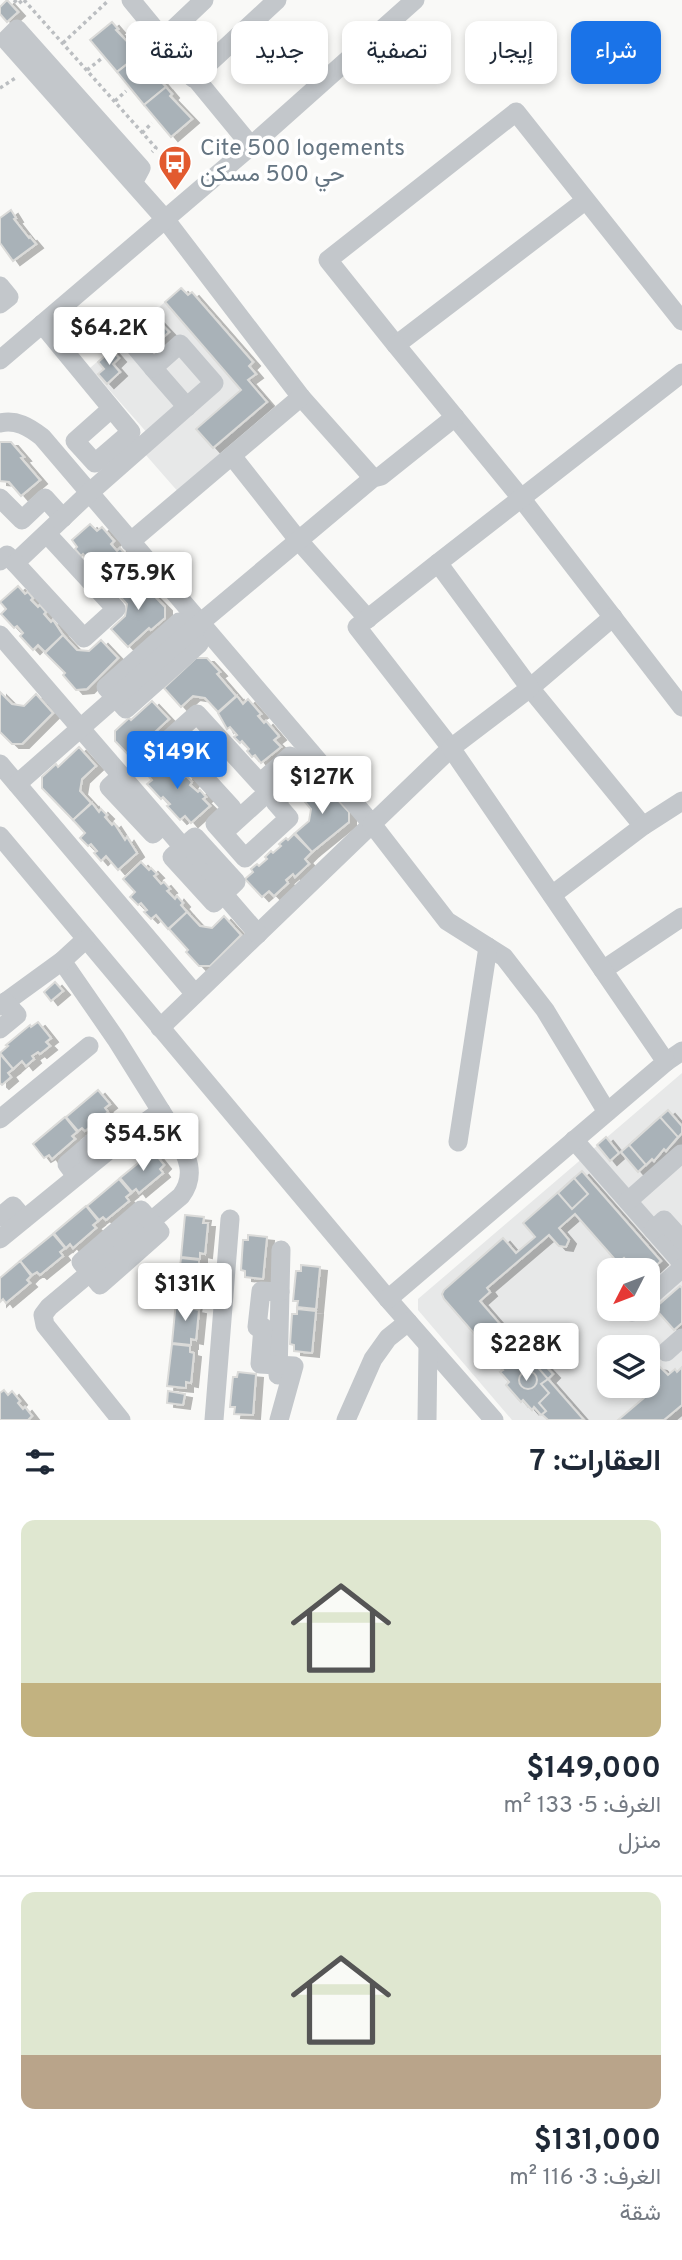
<!DOCTYPE html>
<html lang="ar">
<head>
<meta charset="utf-8">
<style>
	body { margin:0; font-family:Overpass,Vazirmatn,sans-serif; background:#f2f2f3; color:#1f2937; direction:rtl; height:100vh; display:flex; flex-direction:column; font-size:26px; white-space:nowrap }
	* { box-sizing:border-box; margin:0 }
	p { font-size:23px; color:#747a83 }
	.icon { flex:none; width:38px; height:38px; fill:none; stroke:currentColor; stroke-width:2; stroke-linecap:round; stroke-linejoin:round }
	.map { position:relative; height:1420px; overflow:hidden; direction:ltr }
	.panel { display:flex; flex-direction:column; background:#fff; flex:1 }
	.panel>* { flex:none }
	.banner { position:absolute; left:21px; top:21px; width:640px; height:63px; direction:rtl; display:flex; gap:14px }
	.needle { width:46px; rotate:228deg }
	.buttons { position:absolute; left:597px; top:1258px; display:grid; gap:14px }
	.buttons a { display:grid; place-items:center; width:63px; height:63px; border-radius:14px; background:#fff; box-shadow:0 4px 10px #0003; font-size:35px }
	.price { position:absolute; translate:-50% -60px; padding:0 16px; border-radius:7px; background:#fff; color:#222; font-size:23px; line-height:46px; filter:drop-shadow(0 2px 4px #0008) }
	.price::after { content:''; position:absolute; left:50%; top:42px; width:21px; height:16px; margin-left:-10px; background:inherit; clip-path:polygon(0 0,100% 0,50% 100%) }
	.price.active { background:#1a73e8; color:#fff }
	ul { padding:0; list-style:none }
	li { display:grid; align-content:center; gap:14px; height:371px; padding:0 21px }
	li+li { border-top:2px solid #e0e1e3 }
	li span { display:grid; place-items:center; height:217px; border-radius:14px; color:#555 }
	li>.icon { margin-inline-start:auto }
	span .icon { width:126px; height:126px; fill:#fffc; stroke-width:1 }
	li b { font-size:30px }
	h2 { display:flex; justify-content:space-between; align-items:center; height:84px; padding:0 21px; font-size:30px }
	.tag { padding:0 24px; border-radius:14px; background:#fff; box-shadow:0 4px 10px #0003; font-size:24px; line-height:63px }
	.tag.active { background:#1a73e8; color:#fff }
	.map>svg:first-child { display:block }
	.built { fill:#e7e8e8; fill-rule:evenodd }
	.building { fill:#a9b2b8; stroke:#dbdbd9; stroke-width:2; filter:url(#shadow) }
	.lines { fill:none; stroke-linecap:round; stroke-linejoin:round }
	.path { stroke:#bbbec1; stroke-width:3.5; stroke-dasharray:3.5 3.5; stroke-linecap:butt }
	.minor { stroke:#c3c7cb; stroke-width:19 }
	.labels { text-anchor:middle; dominant-baseline:central; stroke-width:7; stroke-linejoin:round; paint-order:stroke }
	.poi-label { font-size:23px; fill:#657582; stroke:#fff; text-anchor:start }
</style>
</head>
<body>
<div class="map">
<svg width="682" height="1420" viewBox="0 0 682 1420">
	<defs>
		<filter id="shadow"><feDropShadow dx="7" dy="4" stdDeviation="0" flood-color="#0004"/></filter>
	</defs>
	<rect width="100%" height="100%" fill="#f9f9f7"/>
	<g class="built">
		<polygon points="182,287 188,294 191,292 254,362 250,366 257,374 251,380 277,410 180,494 138,446 149,435 90,368"/>
		<path d="M682 1073V1420H512L418 1310V1299ZM609 1270H648V1309H609ZM609 1348H648V1386H609Z"/>
	</g>
	<g class="building">
		<polygon points="7,0 18,12 7,22 0,14 0,7"/>
		<polygon points="112,22 118,29 116,30 139,54 117,72 90,40"/>
		<polygon points="139,55 158,81 160,80 166,87 144,105 117,72"/>
		<polygon points="166,87 172,94 170,96 192,119 171,137 144,105"/>
		<polygon points="11,210 16,218 14,219 29,238 30,237 36,244 13,261 0,243 0,218"/>
		<polygon points="181,288 188,295 192,292 253,362 249,366 256,374 248,380 267,402 213,448 196,429 241,390 165,302"/>
		<polygon points="153,315 169,332 153,347 137,330"/>
		<polygon points="112,350 119,358 113,364 120,372 107,384 98,374 104,369 98,362"/>
		<polygon points="0,442 11,442 24,457 21,458 40,480 21,496 9,482 0,481"/>
		<polygon points="90,524 97,531 102,527 114,541 111,544 117,551 120,548 133,564 128,568 134,575 115,591 108,583 106,585 100,579 103,577 96,569 94,571 88,564 90,562 83,554 81,556 75,549 77,547 72,540"/>
		<polygon points="134,575 165,607 165,618 151,630 149,628 128,647 111,629 125,616 127,604 116,592"/>
		<polygon points="18,586 25,594 28,592 33,598 31,600 38,607 40,605 46,612 44,614 51,622 53,620 63,635 45,652 38,645 33,650 20,636 23,633 17,626 14,628 1,614 6,609 0,602"/>
		<polygon points="63,635 77,650 89,651 101,640 118,658 87,689 76,690 63,675 65,673 45,653"/>
		<polygon points="196,658 207,658 220,672 217,674 236,696 218,712 205,698 193,696 181,707 164,688"/>
		<polygon points="0,692 12,704 24,706 36,694 53,713 22,744 12,744 0,732"/>
		<polygon points="237,696 243,704 248,699 261,714 258,716 264,723 266,721 279,736 274,740 281,747 261,763 255,755 252,757 247,751 249,749 242,741 240,743 234,737 237,735 230,727 227,729 218,713"/>
		<polygon points="152,701 169,719 155,732 153,744 164,757 146,773 115,741 115,731 129,718 131,720"/>
		<polygon points="79,747 96,766 82,779 80,791 91,803 73,820 42,788 42,777 56,764 58,767"/>
		<polygon points="165,756 172,764 174,762 180,768 177,770 184,778 186,776 192,782 190,785 198,792 200,790 206,797 203,799 210,806 191,823 185,816 180,820 167,806 170,804 163,797 161,799 147,784 152,780 146,773"/>
		<polygon points="319,780 349,812 349,822 312,852 295,833 309,821 311,809 300,796"/>
		<polygon points="92,803 99,812 101,809 107,815 105,817 112,825 114,823 125,840 127,837 137,853 118,870 106,856 101,861 94,853 97,851 91,844 88,846 80,838 85,833 73,820"/>
		<polygon points="294,834 312,852 305,859 309,864 295,877 293,874 286,880 288,883 274,896 269,891 262,897 245,879 253,872 251,869 257,864 259,866 267,859 265,857 271,851 273,853 281,846 279,844 286,838 288,840"/>
		<polygon points="141,862 149,870 151,868 157,874 154,876 161,884 164,882 170,889 167,891 175,899 177,896 183,903 181,905 187,912 168,929 156,915 151,919 144,912 147,910 141,903 138,905 130,897 135,892 123,879"/>
		<polygon points="187,912 200,926 212,928 224,916 241,935 210,966 199,966 186,952 188,950 169,929"/>
		<polygon points="55,982 63,991 51,1001 44,992"/>
		<polygon points="38,1022 51,1038 46,1042 50,1046 40,1054 38,1052 32,1056 34,1059 26,1066 22,1061 13,1069 0,1053 8,1046 6,1045 30,1025 31,1027"/>
		<polygon points="0,1054 13,1069 8,1073 11,1077 2,1085 0,1083"/>
		<polygon points="98,1090 110,1104 105,1108 108,1112 85,1131 82,1128 78,1131 66,1117"/>
		<polygon points="668,1110 682,1126 682,1133 666,1151 664,1149 654,1161 652,1159 638,1172 621,1152"/>
		<polygon points="65,1117 77,1132 72,1136 75,1139 52,1159 49,1155 44,1158 33,1144"/>
		<polygon points="660,1117 678,1137 666,1151 664,1149 654,1161 652,1159 646,1165 629,1145"/>
		<polygon points="606,1137 619,1153 610,1161 597,1145"/>
		<polygon points="153,1151 164,1165 160,1169 163,1173 139,1193 136,1189 132,1192 120,1178"/>
		<polygon points="582,1171 661,1261 648,1273 648,1270 635,1270 624,1258 618,1263 575,1214 559,1228 569,1240 566,1247 559,1246 549,1235 487,1288 490,1292 480,1301 533,1362 538,1358 553,1374 548,1379 584,1420 548,1420 534,1407 532,1410 523,1400 521,1402 506,1385 509,1382 500,1372 503,1370 496,1363 498,1361 444,1299 442,1294 444,1290 503,1238 516,1253 535,1237 523,1223"/>
		<polygon points="574,1178 588,1194 572,1209 558,1193"/>
		<polygon points="119,1179 131,1193 126,1197 129,1201 106,1220 103,1217 99,1220 87,1206"/>
		<polygon points="86,1206 98,1221 93,1225 96,1228 73,1248 70,1244 66,1248 54,1233"/>
		<polygon points="185,1215 204,1217 203,1223 208,1223 205,1254 200,1253 200,1259 181,1257"/>
		<polygon points="53,1234 65,1248 60,1252 63,1256 40,1275 37,1272 32,1275 20,1261"/>
		<polygon points="248,1235 267,1237 263,1279 245,1277 245,1271 241,1270 243,1240 248,1240"/>
		<polygon points="181,1258 199,1260 199,1266 203,1267 200,1297 196,1297 195,1302 176,1300"/>
		<polygon points="20,1261 31,1276 27,1280 30,1283 6,1303 3,1299 0,1302 0,1278"/>
		<polygon points="301,1265 320,1267 316,1309 297,1307 298,1301 293,1301 296,1271 301,1271"/>
		<polygon points="680,1286 682,1288 682,1323 674,1330 658,1312 659,1311 656,1307"/>
		<polygon points="176,1301 195,1303 194,1309 199,1310 196,1340 191,1339 191,1345 172,1343"/>
		<polygon points="297,1309 316,1311 312,1353 294,1351 294,1345 290,1344 292,1314 297,1314"/>
		<polygon points="172,1344 190,1346 190,1352 194,1353 191,1383 186,1382 186,1388 167,1386"/>
		<polygon points="518,1357 527,1367 533,1362 548,1379 541,1384 549,1393 539,1403 546,1411 541,1415 534,1407 532,1410 523,1400 521,1402 506,1385 509,1382 500,1372 503,1370 496,1363 501,1359 508,1367"/>
		<polygon points="655,1366 660,1367 668,1375 675,1369 677,1372 682,1367 682,1405 664,1420 618,1420 659,1385 650,1373 651,1368"/>
		<circle cx="528" cy="1380" r="9"/>
		<polygon points="238,1372 256,1374 253,1415 234,1414 235,1407 230,1407 233,1377 237,1377"/>
		<polygon points="4,1390 8,1395 12,1391 20,1401 18,1403 23,1409 25,1407 32,1416 28,1420 0,1420 0,1393"/>
		<polygon points="168,1391 185,1394 183,1405 167,1403"/>
	</g>
	<g class="lines">
		<g class="path">
			<polyline points="14,0 18,4 23,0"/>
			<polyline points="24,0 156,148 152,152"/>
			<polyline points="63,43 109,0"/>
			<polyline points="87,70 101,59"/>
			<polyline points="0,88 17,77"/>
			<polyline points="115,101 126,91"/>
			<polyline points="142,133 152,123"/>
		</g>
		<g class="minor">
			<polyline points="131,0 251,146"/>
			<polyline points="163,39 204,0"/>
			<polyline points="193,78 277,0"/>
			<polyline points="133,183 141,168 17,29 6,40 165,219 301,397 373,478"/>
			<polyline points="586,200 396,345 328,260 516,112 682,321"/>
			<polyline points="0,286 9,297 0,304"/>
			<polyline points="42,324 131,432 95,463 75,441 111,409"/>
			<polyline points="396,345 521,498 682,707"/>
			<polyline points="0,360 251,146 415,0"/>
			<polyline points="153,368 187,407"/>
			<path d="M0 423C16 419 29 427 42 437L372 824 160 1028"/>
			<polyline points="232,456 299,541 368,619"/>
			<polyline points="0,498 22,520 45,498 63,518"/>
			<polyline points="130,542 301,397"/>
			<polyline points="0,561 7,555 15,563 89,493 214,383 180,344 153,368 132,343"/>
			<polyline points="15,563 84,638 116,609 47,534"/>
			<polyline points="438,563 357,627 451,748 372,824 447,921 504,957 545,1010 607,1112"/>
			<polyline points="613,617 530,688 643,826"/>
			<polygon points="179,622 199,644 126,709 106,687"/>
			<polyline points="0,635 258,934"/>
			<polyline points="0,764 195,994"/>
			<polyline points="121,776 109,787 153,834 163,825"/>
			<polyline points="17,784 200,623 373,478 381,476 455,417"/>
			<polyline points="223,833 245,858 289,818 275,802 306,774 290,756 260,783 197,714 169,739 232,808 215,824 223,833 311,753"/>
			<polyline points="0,836 388,1299 494,1420"/>
			<polygon points="195,837 236,882 214,903 172,857"/>
			<polyline points="552,895 643,826 682,801"/>
			<path d="M62 961 116 1039 176 1135C187 1156 197 1175 181 1196L49 1307 43 1315 45 1325 121 1420"/>
			<polyline points="603,970 682,917"/>
			<polyline points="0,1006 62,961 86,939"/>
			<polyline points="0,1029 17,1015 5,1002"/>
			<polyline points="666,1062 682,1051"/>
			<polyline points="0,1119 89,1046"/>
			<polyline points="574,1140 682,1263"/>
			<polyline points="458,1142 488,947"/>
			<polyline points="76,1176 67,1164 114,1124 125,1137"/>
			<polyline points="628,1201 681,1154"/>
			<polygon points="141,1210 160,1232 100,1285 81,1262"/>
			<polyline points="0,1217 13,1206 24,1219"/>
			<polyline points="653,1230 664,1220 682,1240"/>
			<polyline points="0,1239 125,1137 161,1111"/>
			<polyline points="648,1298 682,1268"/>
			<polyline points="388,1299 666,1062 451,748 530,688 438,563 682,373"/>
			<polyline points="632,1312 635,1309"/>
			<polyline points="666,1352 682,1338"/>
			<polyline points="278,1375 281,1250"/>
			<polyline points="214,1420 230,1219"/>
			<polyline points="279,1420 294,1366 260,1364 263,1327 257,1327 261,1291 280,1292"/>
			<polyline points="346,1420 373,1359 388,1338 408,1322"/>
			<polyline points="427,1420 428,1345"/>
		</g>
	</g>
	<defs>
		<symbol id="bus-pin" viewBox="-11 -11 22 30"><path d="M0 17L-7.5 6A9.5 9.5 0 1 1 7.5 6Z" fill="#e25a2f" stroke="#fff"/><path d="M-5-6H5V4H4V6H2V4H-2V6H-4V4H-5ZM-3.5-4V0h7V-4ZM-3.5 1.2v1.5H-2V1.2ZM2 1.2v1.5H3.5V1.2Z" fill="#fff"/></symbol>
	</defs>
	<g fill-rule="evenodd">
		<use href="#bus-pin" x="156" y="143" width="38" height="52"/>
	</g>
	<g class="labels">
		<g class="poi-label">
			<text x="200" y="149">Cite 500 logements<tspan x="200" dy="26">حي 500 مسكن</tspan></text>
		</g>
	</g>
</svg>
<div class="buttons">
<a><svg class="needle" viewBox="-14 -14 28 28"><path d="M0-13l5 13h-10z" fill="#e53935"/><path d="M0 13l5-13h-10z" fill="#747a83"/></svg></a>
<a><svg class="icon" aria-label="layers" viewBox="0 0 24 24"><path d="M12 4l9 5-9 5-9-5zM3 14l9 5 9-5"/></svg></a>
</div>
<b class="price" style="left:109px;top:367px">$64.2K</b>
<b class="price" style="left:138px;top:612px">$75.9K</b>
<b class="price active" style="left:177px;top:791px">$149K</b>
<b class="price" style="left:322px;top:816px">$127K</b>
<b class="price" style="left:143px;top:1173px">$54.5K</b>
<b class="price" style="left:185px;top:1323px">$131K</b>
<b class="price" style="left:526px;top:1383px">$228K</b>
<div class="banner">
<a class="tag active">شراء</a>
<a class="tag">إيجار</a>
<a class="tag">تصفية</a>
<a class="tag">جديد</a>
<a class="tag">شقة</a>
</div>
</div>
<section class="panel">
<h2>العقارات: 7<svg class="icon" aria-label="filters" viewBox="0 0 24 24"><path d="M4 7h16M4 17h16"/><circle cx="9" cy="7" r="2"/><circle cx="15" cy="17" r="2"/></svg></h2>
<ul>
<li><span style="background:linear-gradient(#dfe7d0 75%,#c2b280 0)"><svg class="icon" aria-label="home" viewBox="0 0 24 24"><path d="M3 11l9-7 9 7M6 9v11h12V9"/></svg></span><div><b>$149,000</b><p>الغرف: 5 · 133 m²</p><p>منزل</p></div></li>
<li><span style="background:linear-gradient(#dfe7d0 75%,#b9a48a 0)"><svg class="icon" aria-label="home" viewBox="0 0 24 24"><path d="M3 11l9-7 9 7M6 9v11h12V9"/></svg></span><div><b>$131,000</b><p>الغرف: 3 · 116 m²</p><p>شقة</p></div></li>
</ul>
</section>
</body>
</html>
